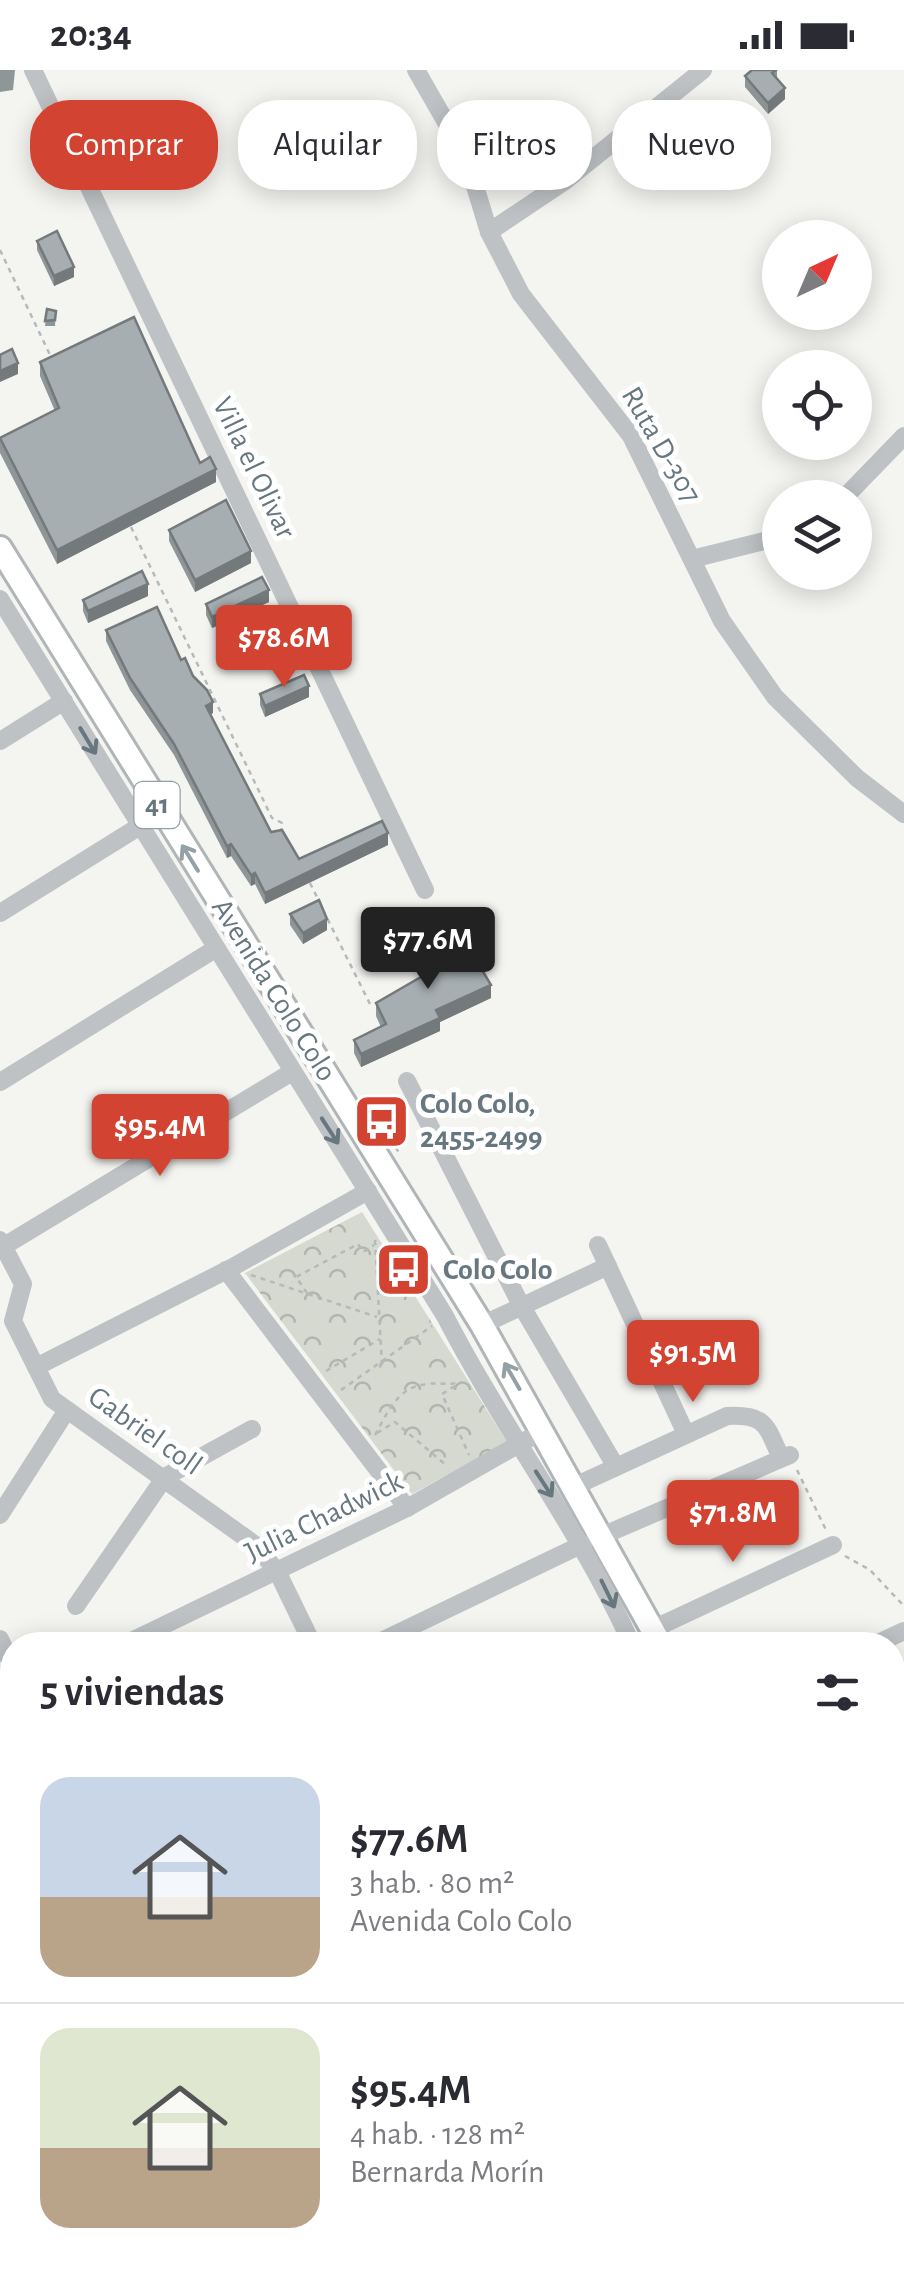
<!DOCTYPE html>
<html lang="es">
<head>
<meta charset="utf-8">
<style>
	body { margin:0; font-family:"Alegreya Sans",sans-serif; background:#f7f7f7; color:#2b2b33; height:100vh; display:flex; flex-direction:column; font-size:38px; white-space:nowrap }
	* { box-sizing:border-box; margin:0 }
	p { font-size:32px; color:#7c7c81 }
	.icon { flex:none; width:55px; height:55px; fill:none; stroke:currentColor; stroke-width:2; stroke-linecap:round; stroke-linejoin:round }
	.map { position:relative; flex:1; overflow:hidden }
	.drawer { position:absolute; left:0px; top:1562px; width:905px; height:642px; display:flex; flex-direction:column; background:#fff; border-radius:40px 40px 0 0; box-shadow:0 5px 25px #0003 }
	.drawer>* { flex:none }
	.guide { position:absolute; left:30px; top:30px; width:845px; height:90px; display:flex; gap:20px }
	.needle { width:65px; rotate:44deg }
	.fabs { position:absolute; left:762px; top:150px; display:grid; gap:20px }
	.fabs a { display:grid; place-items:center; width:110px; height:110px; border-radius:50%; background:#fff; box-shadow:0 5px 25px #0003; font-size:50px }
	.price { position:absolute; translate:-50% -85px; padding:0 22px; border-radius:10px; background:#d34332; color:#fff; font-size:32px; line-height:65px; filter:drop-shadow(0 2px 5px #0008) }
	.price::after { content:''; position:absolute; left:50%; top:60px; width:30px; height:22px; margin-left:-15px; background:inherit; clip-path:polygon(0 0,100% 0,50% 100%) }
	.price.on { background:#222; color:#fff }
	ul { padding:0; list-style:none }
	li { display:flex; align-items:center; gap:30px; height:250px; padding:0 40px }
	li+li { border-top:2px solid #e1e1e2 }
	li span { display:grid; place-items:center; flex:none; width:280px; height:200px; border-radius:30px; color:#555 }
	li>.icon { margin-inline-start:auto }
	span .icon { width:120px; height:120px; fill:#fffc; stroke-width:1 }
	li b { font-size:42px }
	h2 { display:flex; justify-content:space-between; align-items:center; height:120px; padding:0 40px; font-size:42px }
	.chip { padding:0 35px; border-radius:40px; background:#fff; box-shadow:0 5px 25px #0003; font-size:35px; line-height:90px }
	.chip.on { background:#d34332; color:#fff }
	.status { display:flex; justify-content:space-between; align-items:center; height:70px; padding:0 50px; background:#fff; direction:ltr }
	.status svg { height:28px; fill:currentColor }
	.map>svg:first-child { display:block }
	.forest { fill:url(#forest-crowns) }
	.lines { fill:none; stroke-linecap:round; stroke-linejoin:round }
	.major-casing { stroke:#b0b5b7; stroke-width:28 }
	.path { stroke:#b6b9bb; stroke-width:2.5; stroke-dasharray:5 5; stroke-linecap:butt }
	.minor { stroke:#bec2c5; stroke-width:18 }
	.major { stroke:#fff; stroke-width:22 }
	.wall { fill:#8f9698 }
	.shaded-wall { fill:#747a7c }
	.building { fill:#a6aeb1; stroke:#747a7c; stroke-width:2.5 }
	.oneway { stroke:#66777f }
	.oneway2 { stroke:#94a0a5 }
	.labels { text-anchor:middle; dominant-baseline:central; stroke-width:10; stroke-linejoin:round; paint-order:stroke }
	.shield { fill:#fff; stroke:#94a0a5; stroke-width:2.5 }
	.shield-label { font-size:28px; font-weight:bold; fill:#66777f }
	.street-label { font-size:30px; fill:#66777f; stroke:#fff }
	.poi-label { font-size:30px; font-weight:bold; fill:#66777f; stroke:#fff; text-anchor:start }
</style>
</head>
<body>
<div class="status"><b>20:34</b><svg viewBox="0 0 49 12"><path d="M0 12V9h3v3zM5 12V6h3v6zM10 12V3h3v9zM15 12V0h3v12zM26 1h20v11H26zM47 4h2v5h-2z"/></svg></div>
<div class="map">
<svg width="904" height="2203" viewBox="0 0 904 2203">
	<defs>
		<pattern id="forest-crowns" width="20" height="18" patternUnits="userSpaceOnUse" patternTransform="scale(2.5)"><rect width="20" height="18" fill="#d5d9d0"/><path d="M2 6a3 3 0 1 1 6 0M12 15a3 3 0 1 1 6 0" fill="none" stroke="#b1b5ae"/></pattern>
	</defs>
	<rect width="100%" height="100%" fill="#f4f4f1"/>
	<g class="forest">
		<polygon points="362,1142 507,1372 412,1424 245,1203"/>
		<polygon points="0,1957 12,1969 12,1993 0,2003"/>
		<polygon points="12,2025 12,2110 0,2094 0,2033"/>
		<polygon points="892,2172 904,2203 843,2203 840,2195 845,2192 892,2192"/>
		<polygon points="71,2193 246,2193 253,2203 78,2203"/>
	</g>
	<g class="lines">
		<defs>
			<g id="major">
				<polyline points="0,478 482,1255 661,1575"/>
				<polyline points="0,1923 12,1936"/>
				<polyline points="892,2075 904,2101"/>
				<polyline points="268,2192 276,2203"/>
			</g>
		</defs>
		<use href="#major" class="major-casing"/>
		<g class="path">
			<polyline points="0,180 51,287"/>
			<polyline points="131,457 272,748 282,753 281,763"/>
			<polyline points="310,813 320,833"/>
			<polyline points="323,840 372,938"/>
			<polyline points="381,1051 399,1083"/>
			<polyline points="375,1170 382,1295"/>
			<polyline points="251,1205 377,1247"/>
			<polyline points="307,1223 296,1207 358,1174 363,1182 374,1175"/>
			<polyline points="326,1301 380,1269"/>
			<polyline points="455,1316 442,1324 469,1385"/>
			<polyline points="341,1320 432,1256"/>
			<polyline points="377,1363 395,1352 446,1395"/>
			<path d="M375 1365C388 1342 397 1317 427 1314 439 1312 449 1316 461 1312"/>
			<polyline points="797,1400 826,1460"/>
			<polyline points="845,1486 870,1500 904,1536"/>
			<polyline points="219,2192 227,2203"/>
		</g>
		<g class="minor">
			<polyline points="33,0 425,820"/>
			<polyline points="416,0 466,87 489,162 521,224 631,366 722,551 775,627 857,708 904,744"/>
			<polyline points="489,162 565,111 703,0"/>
			<polyline points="844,428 904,366"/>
			<polyline points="692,489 780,467"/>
			<path d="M0 529 445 1246C503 1359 580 1459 632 1575"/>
			<polyline points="0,671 64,631"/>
			<polyline points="0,843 140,756"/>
			<polyline points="407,1011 521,1235 616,1397"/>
			<polyline points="0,1012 215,879"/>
			<polyline points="0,1170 23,1214 13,1251 52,1329 254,1474 277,1501 313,1575"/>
			<polyline points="598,1175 686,1364"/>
			<polyline points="4,1176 292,1002"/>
			<polyline points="226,1200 407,1438"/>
			<polyline points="482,1255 608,1196"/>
			<polyline points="36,1297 231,1198 368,1121"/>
			<path d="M575 1416 727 1346C766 1344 766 1355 781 1388"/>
			<polyline points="0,1445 67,1340"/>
			<polyline points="604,1465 790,1385"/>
			<polyline points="76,1536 165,1407 252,1359"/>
			<polyline points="653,1559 833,1475"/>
			<polyline points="0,1569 12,1595"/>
			<polyline points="123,1575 407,1438 528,1369"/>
			<polyline points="373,1575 583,1474"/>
			<polyline points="874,1575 904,1561"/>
			<polyline points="892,1693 904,1687"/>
			<polyline points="892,1802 904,1797"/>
			<polyline points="0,2017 12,2011"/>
			<polyline points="0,2102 12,2120"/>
			<polyline points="892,2150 904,2174"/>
			<polyline points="57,2192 62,2203"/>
			<polyline points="509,2192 514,2203"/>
			<polyline points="828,2192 833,2203"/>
			<polyline points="599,2203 621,2192"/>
		</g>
		<use href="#major" class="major"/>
	</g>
	<g class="wall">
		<polygon points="0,0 15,0 13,20 0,22 0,43"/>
		<polygon points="777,0 777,9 785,29 768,44 745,17 745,6"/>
		<polygon points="37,171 74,207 54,216 37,180"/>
		<polygon points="47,239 56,241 55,256 45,256"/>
		<polygon points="40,292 200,393 216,412 57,494 0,383 0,368 55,341 40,306"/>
		<polygon points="169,460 251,493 195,522 169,471"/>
		<polygon points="148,526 88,553 83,541 83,530"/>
		<polygon points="269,532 212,558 206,545 206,534"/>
		<polygon points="106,560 181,590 193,606 213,643 210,645 271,762 299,789 388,775 265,834 255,814 251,816 231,786 227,788 174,685 130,620 106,571"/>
		<polygon points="260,624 309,627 265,647 260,635"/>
		<polygon points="290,844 327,860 303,874 290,855"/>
		<polygon points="416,884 491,928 440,952 440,961 361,997 354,983 354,970 381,957 376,946 376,933 421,907 416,897"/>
	</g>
	<g class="shaded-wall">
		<polygon points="785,18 785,29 768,44 768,33"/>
		<polygon points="74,197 74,207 54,216 54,206"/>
		<polygon points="18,293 18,304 0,312 0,301"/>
		<polygon points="216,399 216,412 57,494 57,480"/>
		<polygon points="251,481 251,493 195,522 195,510"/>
		<polygon points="148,514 148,526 88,553 88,541"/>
		<polygon points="269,520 269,532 212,558 212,547"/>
		<polygon points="309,616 309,627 265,647 265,636"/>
		<polygon points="213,632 213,643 206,647 206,636"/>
		<polygon points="388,763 388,775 265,834 265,823"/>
		<polygon points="231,774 231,786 227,788 227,776"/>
		<polygon points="255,803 255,814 251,816 251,805"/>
		<polygon points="327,849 327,860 303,874 303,863"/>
		<polygon points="491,915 491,928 440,952 440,961 361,997 361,984 436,940"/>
	</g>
	<g class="building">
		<polygon points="752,0 776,0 772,3 785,18 768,33 745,6"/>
		<polygon points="57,161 74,197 54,206 37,171"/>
		<polygon points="47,239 56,241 55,250 45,251"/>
		<polygon points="134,247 200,393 210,387 216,399 57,480 0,368 59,338 40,292"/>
		<polygon points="12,279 18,293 0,301 0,285"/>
		<polygon points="226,430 251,481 195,510 169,460"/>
		<polygon points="142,501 148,514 88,541 83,530"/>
		<polygon points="262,507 269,520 212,547 206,534"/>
		<polygon points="157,537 181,590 185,588 193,606 207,620 213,632 206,636 271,762 282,760 299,789 382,751 388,763 265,823 255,803 251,805 231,774 227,776 174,674 130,608 106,560"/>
		<polygon points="304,605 309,616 265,636 260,624"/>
		<polygon points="319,830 327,849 303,863 290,844"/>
		<polygon points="460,863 491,915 436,940 440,948 361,984 354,970 386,954 376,933 426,904 416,884"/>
	</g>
	<defs><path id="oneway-shaft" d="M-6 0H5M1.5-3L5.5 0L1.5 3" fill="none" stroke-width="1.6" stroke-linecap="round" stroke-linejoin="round" transform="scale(2.5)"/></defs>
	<g class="oneway">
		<use href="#oneway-shaft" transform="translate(88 671) rotate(59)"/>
		<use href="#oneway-shaft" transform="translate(330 1061) rotate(57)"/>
		<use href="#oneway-shaft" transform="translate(544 1414) rotate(57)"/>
		<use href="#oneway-shaft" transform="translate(608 1524) rotate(64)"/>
	</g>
	<g class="oneway2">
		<use href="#oneway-shaft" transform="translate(190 788) rotate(-122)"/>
		<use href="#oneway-shaft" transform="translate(512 1306) rotate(-120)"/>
	</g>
	<defs>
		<symbol id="bus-square" viewBox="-11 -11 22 22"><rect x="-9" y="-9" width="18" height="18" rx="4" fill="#d34332" stroke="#fff"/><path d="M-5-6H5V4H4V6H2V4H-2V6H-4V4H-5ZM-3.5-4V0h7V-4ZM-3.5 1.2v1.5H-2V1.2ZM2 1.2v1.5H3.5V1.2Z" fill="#fff"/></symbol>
	</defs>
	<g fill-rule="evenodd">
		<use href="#bus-square" x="350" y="1020" width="63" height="63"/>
		<use href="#bus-square" x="372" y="1168" width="63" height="63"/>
	</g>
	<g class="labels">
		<rect class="shield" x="134.5" y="712" width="45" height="46" rx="8"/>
		<g class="shield-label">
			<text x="157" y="735">41</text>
		</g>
		<g class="street-label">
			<text transform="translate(661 375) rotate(60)">Ruta D-307</text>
			<text transform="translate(254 398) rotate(64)">Villa el Olivar</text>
			<text transform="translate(274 920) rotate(58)">Avenida Colo Colo</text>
			<text transform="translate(145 1361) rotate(35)">Gabriel coll</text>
			<text transform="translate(324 1447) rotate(-26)">Julia Chadwick</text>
		</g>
		<g class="poi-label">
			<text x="420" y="1034">Colo Colo,<tspan x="420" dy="34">2455-2499</tspan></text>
			<text x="443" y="1200">Colo Colo</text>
		</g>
	</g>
</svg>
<div class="fabs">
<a><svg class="needle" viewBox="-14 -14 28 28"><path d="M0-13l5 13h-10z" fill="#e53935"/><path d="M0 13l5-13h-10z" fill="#7c7c81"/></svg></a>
<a><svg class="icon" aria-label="locate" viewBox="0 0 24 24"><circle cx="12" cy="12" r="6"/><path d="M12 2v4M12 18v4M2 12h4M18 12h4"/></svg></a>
<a><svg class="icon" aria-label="layers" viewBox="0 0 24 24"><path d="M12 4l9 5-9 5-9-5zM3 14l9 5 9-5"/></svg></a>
</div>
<b class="price" style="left:284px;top:620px">$78.6M</b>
<b class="price on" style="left:428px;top:922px">$77.6M</b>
<b class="price" style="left:160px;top:1109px">$95.4M</b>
<b class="price" style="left:693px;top:1335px">$91.5M</b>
<b class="price" style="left:733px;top:1495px">$71.8M</b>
<div class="guide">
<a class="chip on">Comprar</a>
<a class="chip">Alquilar</a>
<a class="chip">Filtros</a>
<a class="chip">Nuevo</a>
</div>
<section class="drawer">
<h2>5 viviendas<svg class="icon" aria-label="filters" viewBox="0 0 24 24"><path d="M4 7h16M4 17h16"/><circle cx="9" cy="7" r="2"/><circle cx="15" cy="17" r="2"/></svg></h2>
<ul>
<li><span style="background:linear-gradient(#c9d6e8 60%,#b9a48a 0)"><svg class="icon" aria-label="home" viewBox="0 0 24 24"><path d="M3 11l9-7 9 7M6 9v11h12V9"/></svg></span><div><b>$77.6M</b><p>3 hab. · 80 m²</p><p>Avenida Colo Colo</p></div></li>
<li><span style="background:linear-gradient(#dfe7d0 60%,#b9a48a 0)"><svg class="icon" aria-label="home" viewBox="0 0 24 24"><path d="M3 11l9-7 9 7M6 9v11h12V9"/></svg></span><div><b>$95.4M</b><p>4 hab. · 128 m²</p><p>Bernarda Morín</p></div></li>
</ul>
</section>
</div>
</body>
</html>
